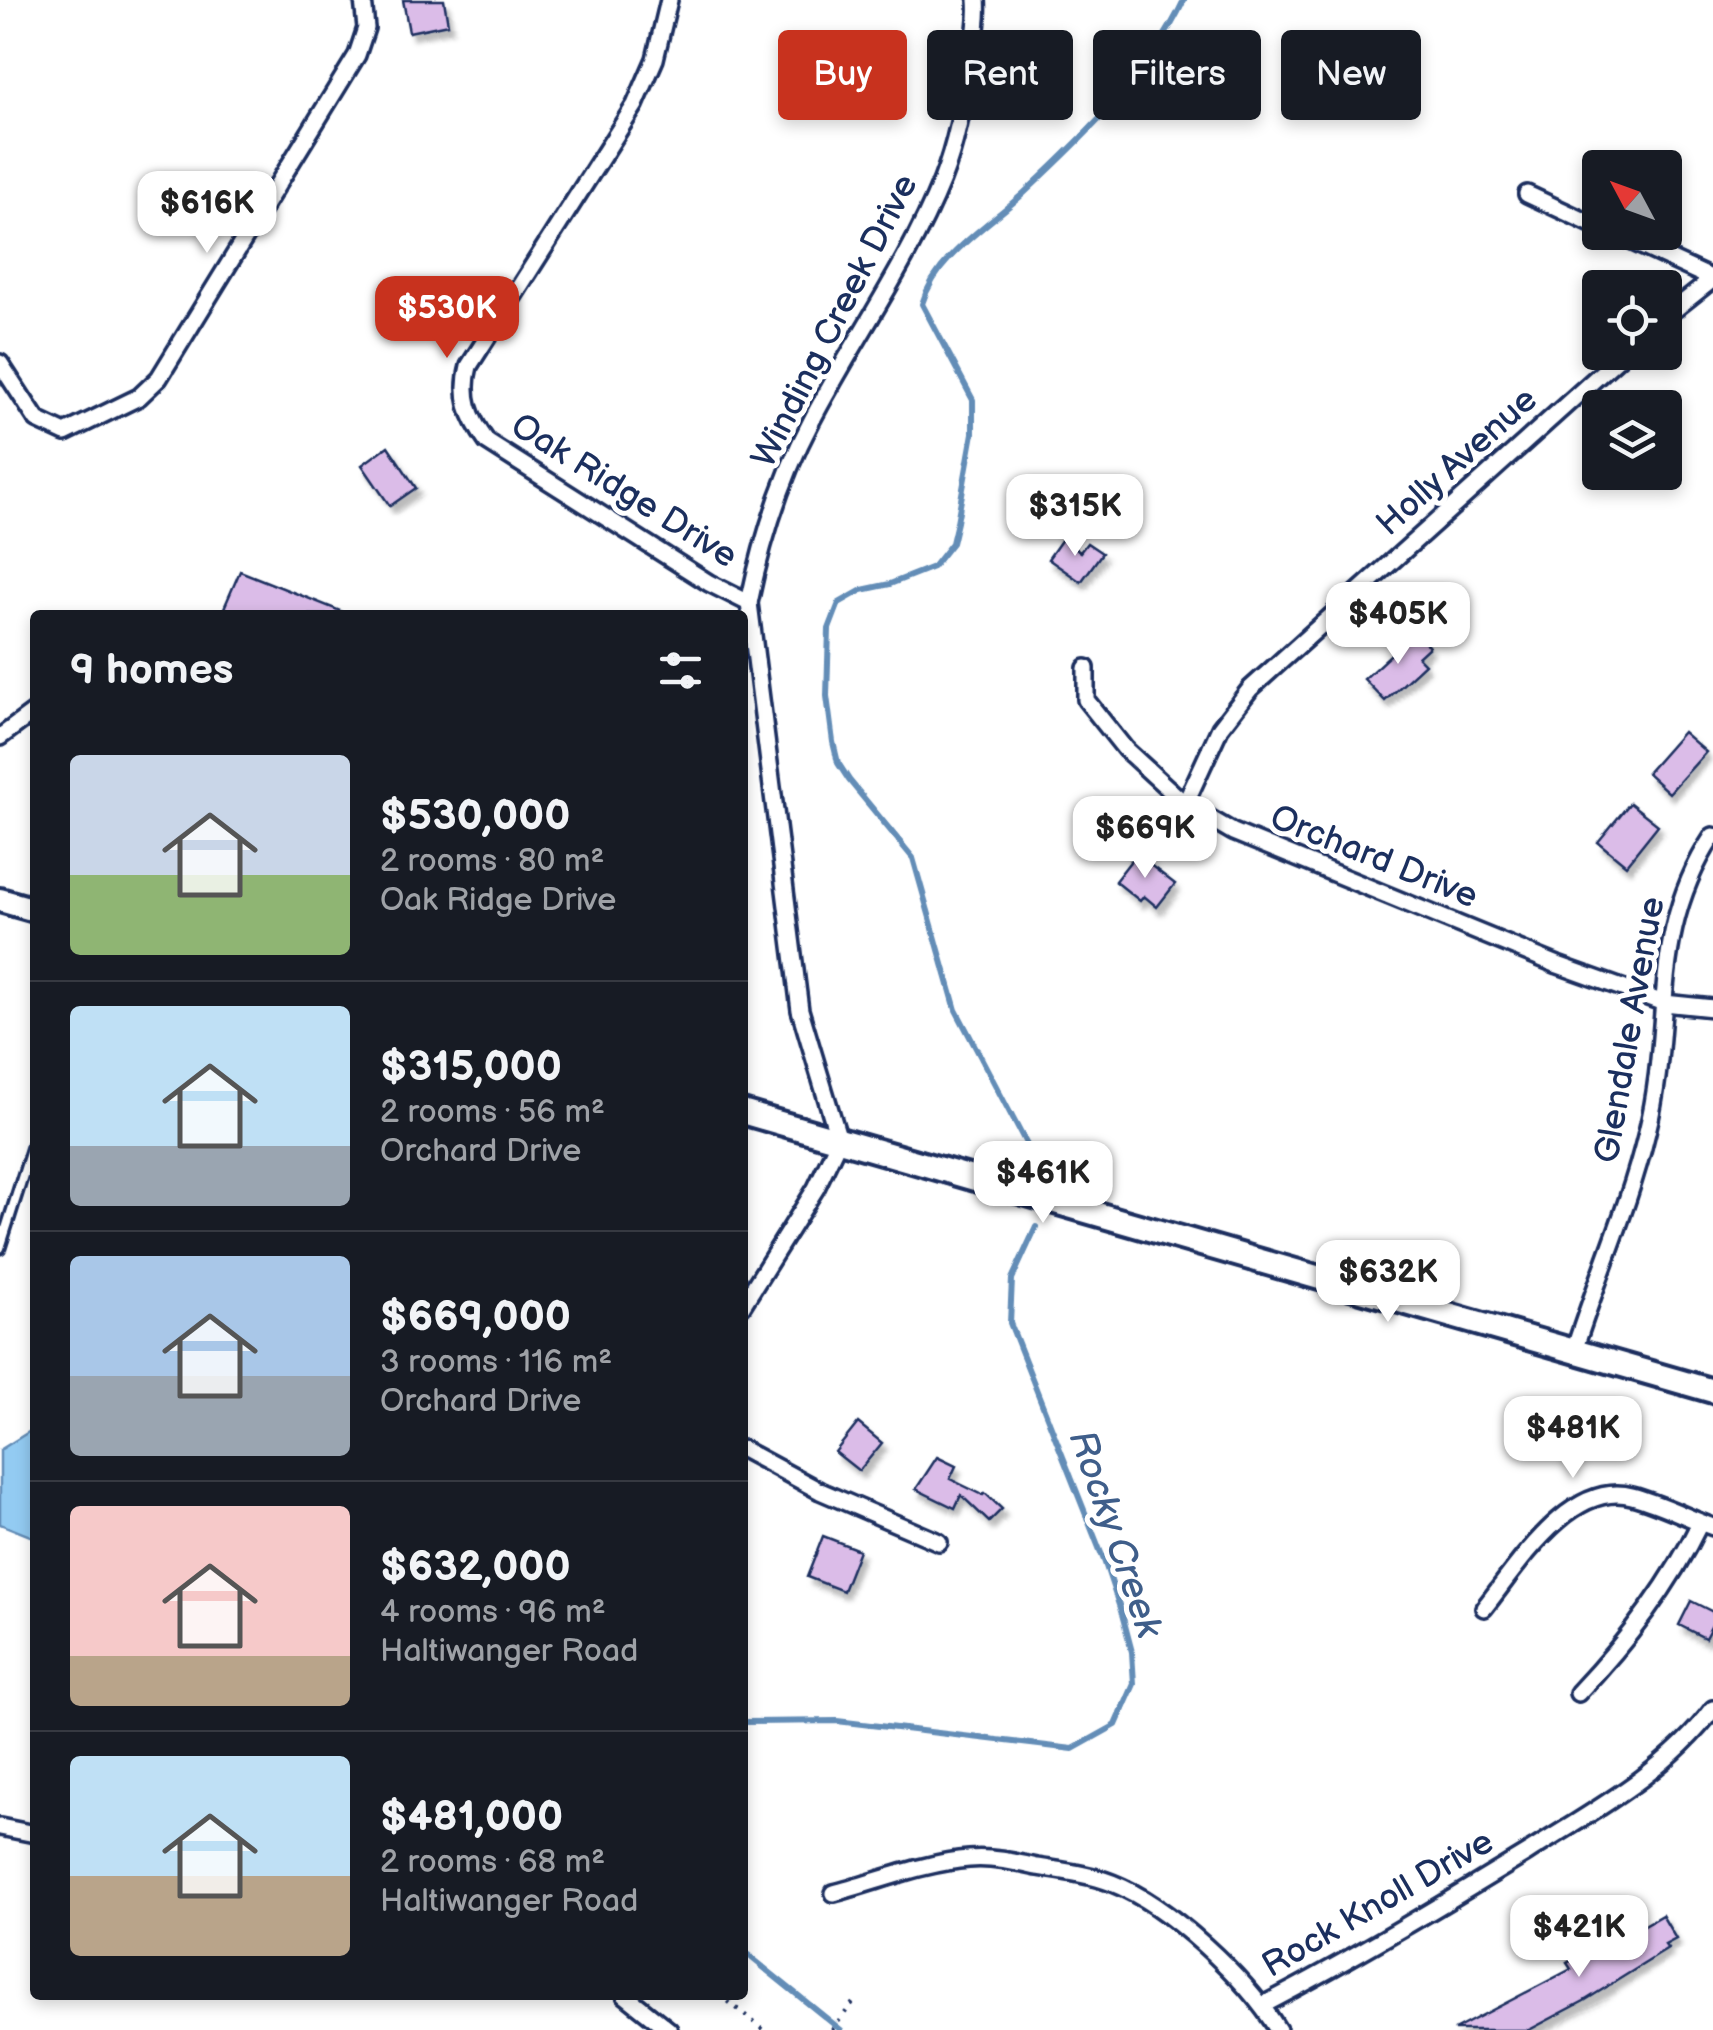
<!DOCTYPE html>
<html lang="en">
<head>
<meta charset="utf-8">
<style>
	body { margin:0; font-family:"Balsamiq Sans",sans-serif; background:#20242c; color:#f1f3f6; height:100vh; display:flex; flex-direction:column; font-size:38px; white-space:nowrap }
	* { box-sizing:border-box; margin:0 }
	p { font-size:32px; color:#9ea1a6 }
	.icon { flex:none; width:55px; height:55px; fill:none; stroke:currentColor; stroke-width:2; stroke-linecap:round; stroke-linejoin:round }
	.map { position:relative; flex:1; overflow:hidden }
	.sheet { position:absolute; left:30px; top:610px; width:718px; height:1390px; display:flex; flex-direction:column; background:#171b24; border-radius:10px; box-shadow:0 5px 15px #0003 }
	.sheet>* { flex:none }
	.top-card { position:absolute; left:778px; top:30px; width:785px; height:90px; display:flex; gap:20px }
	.needle { width:65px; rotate:311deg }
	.buttons { position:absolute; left:1582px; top:150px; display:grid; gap:20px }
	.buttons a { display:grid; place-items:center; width:100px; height:100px; border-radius:10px; background:#171b24; box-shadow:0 5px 15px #0003; font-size:50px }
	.price { position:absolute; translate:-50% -85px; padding:0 22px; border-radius:20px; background:#fff; color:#222; font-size:32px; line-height:65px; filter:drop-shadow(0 2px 5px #0008) }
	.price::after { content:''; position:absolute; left:50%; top:60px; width:30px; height:22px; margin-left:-15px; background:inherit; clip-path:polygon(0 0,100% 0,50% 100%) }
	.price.selected { background:#c8321e; color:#fff }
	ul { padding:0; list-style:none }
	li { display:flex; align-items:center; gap:30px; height:250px; padding:0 40px }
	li+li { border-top:2px solid #363941 }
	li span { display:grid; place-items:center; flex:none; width:280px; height:200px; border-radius:10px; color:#555 }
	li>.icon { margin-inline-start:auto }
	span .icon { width:120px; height:120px; fill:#fffc; stroke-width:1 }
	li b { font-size:42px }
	h2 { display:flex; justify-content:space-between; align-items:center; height:120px; padding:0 40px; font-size:42px }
	.pill { padding:0 35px; border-radius:10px; background:#171b24; box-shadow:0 5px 15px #0003; font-size:35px; line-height:90px }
	.pill.selected { background:#c8321e; color:#fff }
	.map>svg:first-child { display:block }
	.water { fill:#93cbf2; stroke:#638db7; stroke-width:2.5 }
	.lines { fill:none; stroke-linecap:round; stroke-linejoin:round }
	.stream { stroke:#638db7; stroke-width:6 }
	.building { fill:#dbbce8; stroke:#1b2f5e; stroke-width:2.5; filter:url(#shadow) }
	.lane-casing { stroke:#1b2f5e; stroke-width:15 }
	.street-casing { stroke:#1b2f5e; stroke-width:22 }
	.secondary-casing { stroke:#1b2f5e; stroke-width:30 }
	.path { stroke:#1b2f5e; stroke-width:4; stroke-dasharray:2.5 8; stroke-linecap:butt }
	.lane { stroke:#fff; stroke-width:8 }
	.street { stroke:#fff; stroke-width:15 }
	.secondary { stroke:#fff; stroke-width:22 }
	.labels { text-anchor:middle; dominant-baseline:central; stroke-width:10; stroke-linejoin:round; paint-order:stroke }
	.street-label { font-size:35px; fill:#1b2f5e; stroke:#fff }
	.water-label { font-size:38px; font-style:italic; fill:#3f5e8a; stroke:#fff }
</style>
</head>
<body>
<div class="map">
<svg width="1713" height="2030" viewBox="0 0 1713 2030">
	<defs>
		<filter id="shadow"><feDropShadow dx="4.5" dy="7" stdDeviation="2.5" flood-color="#0004"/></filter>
	</defs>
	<rect width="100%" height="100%" fill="#fff"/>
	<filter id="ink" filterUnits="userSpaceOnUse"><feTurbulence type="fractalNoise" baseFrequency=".01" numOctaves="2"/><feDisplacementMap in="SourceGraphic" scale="20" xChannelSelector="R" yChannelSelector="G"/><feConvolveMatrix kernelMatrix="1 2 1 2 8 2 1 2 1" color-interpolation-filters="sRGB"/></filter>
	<g filter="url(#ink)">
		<polygon class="water" points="35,1428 35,1538 0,1524 0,1450"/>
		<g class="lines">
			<g class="stream">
				<path d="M1046 1191 1029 1149 956 1010 913 858 849 780 838 763 833 742 827 696 829 629 839 603 862 590 890 584 933 567 952 543 957 522 973 433V400L922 304C936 256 988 226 1024 193 1083 138 1149 75 1184 0"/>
				<polyline points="742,1722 837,1721 1073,1749 1116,1725 1134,1684 1132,1652 1122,1614 1105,1563 1010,1323 1012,1279 1036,1227"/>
				<polyline points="742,1950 841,2030"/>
			</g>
		</g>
		<g class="building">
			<polygon points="403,0 444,0 448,24 409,32"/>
			<polygon points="388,446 416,488 390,506 362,465"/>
			<polygon points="1062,539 1080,552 1087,543 1102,553 1081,582 1048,559"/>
			<polygon points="240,571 348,614 348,615 240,615 224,608"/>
			<polygon points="1415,632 1429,647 1418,657 1425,664 1385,701 1364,679"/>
			<polygon points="1683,732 1706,752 1669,793 1647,773"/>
			<polygon points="1630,803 1658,825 1626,865 1598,842"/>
			<polygon points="1136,854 1175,884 1157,907 1144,896 1140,901 1115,881"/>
			<polygon points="858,1423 882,1443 859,1471 835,1452"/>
			<polygon points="937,1457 956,1466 950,1479 983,1495 985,1493 1002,1509 989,1522 961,1495 955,1508 916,1489"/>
			<polygon points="823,1536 859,1550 843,1591 807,1577"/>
			<polygon points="1691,1601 1713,1612 1713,1623 1705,1638 1679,1625"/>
			<polygon points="1662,1915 1676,1939 1665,1945 1668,1949 1584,2001 1529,2030 1454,2030 1571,1969 1567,1963 1598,1945 1601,1950"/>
		</g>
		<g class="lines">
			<defs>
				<polyline id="lane" points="0,1248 35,1137"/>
				<g id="street">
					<path d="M669 0 655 59 635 105 469 366C461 396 469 417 487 442L709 583 749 603"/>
					<polyline points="1527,194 1600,228"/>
					<polyline points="1611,232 1713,279"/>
					<polyline points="1665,317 1713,279"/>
					<polyline points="0,363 37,420 65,433 139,397 159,378 357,55 366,28 363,0"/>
					<polyline points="1086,668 1086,700 1125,749 1185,804 1233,832 1558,965 1664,1003 1713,1008"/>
					<polyline points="0,737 35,711"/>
					<polyline points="1185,804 1220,728 1250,689 1625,352"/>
					<path d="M742 1306 816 1188 839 1140 800 1010 749 603C762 540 781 479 811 422 853 341 908 265 942 180 956 144 963 106 969 68 973 45 979 23 977 0"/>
					<path d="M1574 1351C1597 1278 1629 1207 1647 1132 1674 1025 1648 934 1713 836"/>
					<polyline points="742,1449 820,1491 939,1542"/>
					<path d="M1484 1608C1517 1567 1570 1480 1632 1496 1659 1503 1686 1517 1713 1527"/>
					<path d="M1578 1693C1627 1641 1669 1587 1700 1523"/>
					<polyline points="0,1827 35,1834"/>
					<path d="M834 1893C876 1882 926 1862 969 1859 992 1857 1014 1862 1037 1867 1062 1871 1089 1874 1112 1883 1169 1905 1247 1979 1278 2030"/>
					<polyline points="625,1995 669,2030"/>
					<path d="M1263 2005C1354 1958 1440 1906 1527 1853 1593 1811 1665 1773 1713 1709"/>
				</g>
				<g id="secondary">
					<polyline points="0,900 35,910"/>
					<polyline points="742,1112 1713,1391"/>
				</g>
			</defs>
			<use href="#lane" class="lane-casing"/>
			<use href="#street" class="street-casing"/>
			<use href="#secondary" class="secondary-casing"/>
			<g class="path">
				<polyline points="720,1995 764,2030"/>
				<polyline points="832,2030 855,2000"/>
			</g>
			<use href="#lane" class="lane"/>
			<use href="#street" class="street"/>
			<use href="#secondary" class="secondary"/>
		</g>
	</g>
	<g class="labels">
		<g class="street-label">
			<text transform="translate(835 321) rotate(-63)">Winding Creek Drive</text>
			<text transform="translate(1457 462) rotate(-42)">Holly Avenue</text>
			<text transform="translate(624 491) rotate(32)">Oak Ridge Drive</text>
			<text transform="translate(1374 857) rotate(22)">Orchard Drive</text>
			<text transform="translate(1630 1030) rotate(-80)">Glendale Avenue</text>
			<text transform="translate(1378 1904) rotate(-30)">Rock Knoll Drive</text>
		</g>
		<g class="water-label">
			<text transform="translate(1115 1534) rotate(71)">Rocky Creek</text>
		</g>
	</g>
</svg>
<div class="buttons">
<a><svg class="needle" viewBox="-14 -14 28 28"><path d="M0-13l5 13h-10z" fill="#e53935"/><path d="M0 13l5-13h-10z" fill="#9ea1a6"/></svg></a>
<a><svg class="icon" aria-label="locate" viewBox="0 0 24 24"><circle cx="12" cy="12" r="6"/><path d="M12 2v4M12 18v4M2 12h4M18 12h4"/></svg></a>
<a><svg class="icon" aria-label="layers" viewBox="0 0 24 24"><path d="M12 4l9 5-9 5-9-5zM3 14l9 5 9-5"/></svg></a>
</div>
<b class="price" style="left:207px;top:256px">$616K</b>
<b class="price selected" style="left:447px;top:361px">$530K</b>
<b class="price" style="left:1075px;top:559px">$315K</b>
<b class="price" style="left:1398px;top:667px">$405K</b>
<b class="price" style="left:1145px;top:881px">$669K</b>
<b class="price" style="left:1043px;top:1226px">$461K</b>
<b class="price" style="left:1388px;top:1325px">$632K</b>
<b class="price" style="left:1573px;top:1481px">$481K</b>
<b class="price" style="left:1579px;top:1980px">$421K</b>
<div class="top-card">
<a class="pill selected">Buy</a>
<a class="pill">Rent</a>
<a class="pill">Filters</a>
<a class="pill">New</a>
</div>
<section class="sheet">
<h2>9 homes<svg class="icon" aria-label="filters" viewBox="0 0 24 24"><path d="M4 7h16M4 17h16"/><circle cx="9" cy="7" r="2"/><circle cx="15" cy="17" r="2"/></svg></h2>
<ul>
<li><span style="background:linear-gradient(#c9d6e8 60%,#8fb573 0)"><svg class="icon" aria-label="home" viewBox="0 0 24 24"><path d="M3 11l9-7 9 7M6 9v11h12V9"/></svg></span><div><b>$530,000</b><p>2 rooms · 80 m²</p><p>Oak Ridge Drive</p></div></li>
<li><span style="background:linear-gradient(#bfe0f5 70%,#9aa5b1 0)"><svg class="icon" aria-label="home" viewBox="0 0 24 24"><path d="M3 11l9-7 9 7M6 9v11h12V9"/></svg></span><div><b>$315,000</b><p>2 rooms · 56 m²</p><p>Orchard Drive</p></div></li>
<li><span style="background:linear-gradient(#a9c7e8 60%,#9aa5b1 0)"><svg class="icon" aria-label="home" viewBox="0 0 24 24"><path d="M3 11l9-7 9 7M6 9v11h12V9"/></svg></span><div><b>$669,000</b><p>3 rooms · 116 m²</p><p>Orchard Drive</p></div></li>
<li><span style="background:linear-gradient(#f6c9c9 75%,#b9a48a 0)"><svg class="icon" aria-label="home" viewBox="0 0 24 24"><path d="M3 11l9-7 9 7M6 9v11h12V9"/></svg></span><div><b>$632,000</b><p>4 rooms · 96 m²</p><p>Haltiwanger Road</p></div></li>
<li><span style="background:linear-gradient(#bfe0f5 60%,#b9a48a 0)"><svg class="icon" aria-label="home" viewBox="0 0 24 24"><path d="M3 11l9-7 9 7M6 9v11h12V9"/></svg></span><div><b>$481,000</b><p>2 rooms · 68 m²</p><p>Haltiwanger Road</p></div></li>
</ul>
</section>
</div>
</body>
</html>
